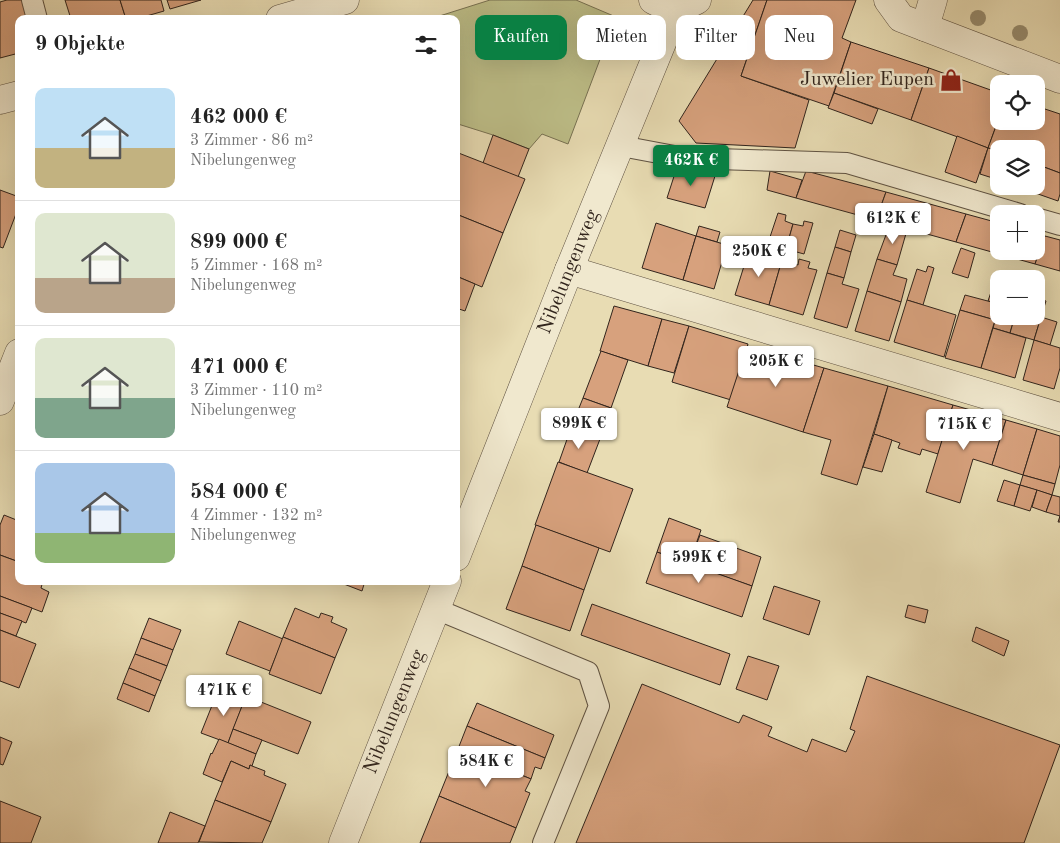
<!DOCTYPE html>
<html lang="de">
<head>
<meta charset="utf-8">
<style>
	body { margin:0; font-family:"Old Standard TT",serif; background:#f2f2f2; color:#222; height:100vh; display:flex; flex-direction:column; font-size:19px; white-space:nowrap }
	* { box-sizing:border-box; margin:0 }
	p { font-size:16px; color:#767676 }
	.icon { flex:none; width:28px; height:28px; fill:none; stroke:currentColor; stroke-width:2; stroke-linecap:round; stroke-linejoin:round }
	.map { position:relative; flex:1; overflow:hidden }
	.drawer { position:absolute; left:15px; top:15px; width:445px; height:570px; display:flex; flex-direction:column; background:#fff; border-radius:10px; box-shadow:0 5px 20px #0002 }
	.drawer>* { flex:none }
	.banner { position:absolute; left:475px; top:15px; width:475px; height:45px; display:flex; gap:10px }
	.fabs { position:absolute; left:990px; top:75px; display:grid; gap:10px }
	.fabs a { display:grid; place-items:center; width:55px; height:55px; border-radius:10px; background:#fff; box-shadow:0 5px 20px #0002; font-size:25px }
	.price { position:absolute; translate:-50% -42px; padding:0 11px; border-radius:5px; background:#fff; color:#222; font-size:16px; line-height:32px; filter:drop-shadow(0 1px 2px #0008) }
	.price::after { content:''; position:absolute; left:50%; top:30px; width:15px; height:11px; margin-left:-8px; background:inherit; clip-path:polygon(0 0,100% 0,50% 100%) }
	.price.active { background:#0b8043; color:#fff }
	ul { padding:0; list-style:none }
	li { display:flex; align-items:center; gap:15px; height:125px; padding:0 20px }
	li+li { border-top:1px solid #e0e0e0 }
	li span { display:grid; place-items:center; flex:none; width:140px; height:100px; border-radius:10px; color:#555 }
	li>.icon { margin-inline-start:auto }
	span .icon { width:60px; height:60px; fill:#fffc; stroke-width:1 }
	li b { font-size:21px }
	h2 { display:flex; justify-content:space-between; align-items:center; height:60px; padding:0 20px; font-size:21px }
	.chip { padding:0 18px; border-radius:10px; background:#fff; box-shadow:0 5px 20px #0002; font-size:18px; line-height:45px }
	.chip.active { background:#0b8043; color:#fff }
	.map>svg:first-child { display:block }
	.green { fill:#bdbe88; stroke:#777152 }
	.building { fill:#d7a17d; stroke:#31241c }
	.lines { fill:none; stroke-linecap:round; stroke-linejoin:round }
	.service-casing { stroke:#5f5242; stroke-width:22 }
	.pedestrian-casing { stroke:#5f5242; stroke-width:29 }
	.minor-casing { stroke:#5f5242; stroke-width:29 }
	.service { stroke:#f0e8ce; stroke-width:20 }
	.pedestrian { stroke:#f0e8ce; stroke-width:28 }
	.minor { stroke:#f0e8ce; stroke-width:28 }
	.tree { fill:#978c6f }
	.labels { text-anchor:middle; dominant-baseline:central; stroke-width:5; stroke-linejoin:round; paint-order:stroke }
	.poi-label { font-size:20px; fill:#31241c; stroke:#f0e8ce; text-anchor:end }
	.street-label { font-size:20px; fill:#31241c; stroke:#f0e8ce }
</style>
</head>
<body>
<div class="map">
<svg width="1060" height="843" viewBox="0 0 1060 843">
	<rect width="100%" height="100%" fill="#e8dcb3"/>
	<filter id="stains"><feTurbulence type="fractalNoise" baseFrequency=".004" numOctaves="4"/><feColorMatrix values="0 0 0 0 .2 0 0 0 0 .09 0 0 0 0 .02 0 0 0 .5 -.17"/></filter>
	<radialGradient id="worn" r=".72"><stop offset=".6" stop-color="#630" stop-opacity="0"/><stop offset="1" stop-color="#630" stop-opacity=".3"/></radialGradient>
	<polygon class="green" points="490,0 576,0 616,17 568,144 542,134 529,149 493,135 458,124 456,117 456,19 430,19"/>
	<g class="building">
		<polygon points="7,0 23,0 28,19 19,19 19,53 0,58 0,2"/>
		<polygon points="65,0 120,0 126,19 71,19"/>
		<polygon points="120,0 161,0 164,11 136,19 126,19"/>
		<polygon points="167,0 201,0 170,9"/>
		<polygon points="753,0 767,0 741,76 809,100 795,148 696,143 679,121"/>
		<polygon points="767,0 856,0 842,38 851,42 829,106 741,76"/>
		<polygon points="851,42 929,68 911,120 834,93"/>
		<polygon points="929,68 999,93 999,118 988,148 911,120"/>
		<polygon points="834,93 878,109 872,124 828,108"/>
		<polygon points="1036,106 1060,114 1060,173 1036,164 1036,149 999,149 999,151 988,148 999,118 999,121 1036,121"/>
		<polygon points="493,135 529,149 518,177 483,163"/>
		<polygon points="957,136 988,148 976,183 945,172"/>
		<polygon points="988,148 999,151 999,180 980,174"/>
		<polygon points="456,152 525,179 503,233 456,214"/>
		<polygon points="1036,164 1060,173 1060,194 1058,201 1021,188 1022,186 1036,186"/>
		<polygon points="677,167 715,176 705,208 667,198"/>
		<polygon points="770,171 802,180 796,198 767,190"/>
		<polygon points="806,171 886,192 876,220 796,198"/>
		<polygon points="0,190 19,197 19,206 3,248 0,247"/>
		<polygon points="886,192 966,214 956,242 876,220"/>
		<polygon points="778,213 786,215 785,221 793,224 786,249 768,243"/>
		<polygon points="456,214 503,233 482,287 456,276"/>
		<polygon points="966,214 999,223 999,251 1036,251 1036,233 1045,236 1035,264 956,242"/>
		<polygon points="804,221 813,223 804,254 786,249 793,224 803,226"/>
		<polygon points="656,223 696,236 683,280 642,268"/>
		<polygon points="890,224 907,230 897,265 877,259"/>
		<polygon points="699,226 720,232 717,242 696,236"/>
		<polygon points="840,230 856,235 851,252 835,247"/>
		<polygon points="696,236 727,245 714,289 683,280"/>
		<polygon points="1045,236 1060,240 1060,271 1035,264"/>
		<polygon points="835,247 851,252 844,278 827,273"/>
		<polygon points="961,248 975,253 968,278 952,273"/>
		<polygon points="749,250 782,260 769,305 735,295"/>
		<polygon points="799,259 810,262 808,268 817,270 803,315 769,305 782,260 798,265"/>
		<polygon points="877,259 897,265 893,275 907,279 901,302 867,291"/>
		<polygon points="928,266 934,268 923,305 907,300 917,269 926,272"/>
		<polygon points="827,273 844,278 842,284 859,289 847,328 814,318"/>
		<polygon points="456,276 475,284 465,311 456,308"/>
		<polygon points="867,291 901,302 889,341 855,331"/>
		<polygon points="991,292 999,294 999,304 988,301"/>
		<polygon points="965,295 999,304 995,320 960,310"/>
		<polygon points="1036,298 1046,301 1041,317 1036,316"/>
		<polygon points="907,300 956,315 944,357 894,342"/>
		<polygon points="614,306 662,319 648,366 600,351"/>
		<polygon points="999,307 999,316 1015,316 1010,333 993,328"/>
		<polygon points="960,310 995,320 981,368 945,358"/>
		<polygon points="1015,316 1036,316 1041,317 1034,340 1010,333"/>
		<polygon points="1041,317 1057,322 1050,345 1034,340"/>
		<polygon points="662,319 689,326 674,373 648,366"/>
		<polygon points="689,326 748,344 731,400 672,382"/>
		<polygon points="993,328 1026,338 1015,378 981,368"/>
		<polygon points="1034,340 1060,348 1060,368 1054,389 1023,380"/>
		<polygon points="747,346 824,368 803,432 727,407"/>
		<polygon points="601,351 628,360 611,408 583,398"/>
		<polygon points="824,368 888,386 857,485 821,474 831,440 803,432"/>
		<polygon points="888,386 953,405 938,454 922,449 920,455 898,448 900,443 874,434"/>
		<polygon points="583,398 611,408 606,423 577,413"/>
		<polygon points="953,405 1006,420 992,465 973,459 960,503 926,492"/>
		<polygon points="577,413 606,423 600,439 571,428"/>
		<polygon points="1006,420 1037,429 1023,475 992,465"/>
		<polygon points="571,428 600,439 587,473 559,462"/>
		<polygon points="1037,429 1060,436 1060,465 1055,484 1023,475"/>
		<polygon points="874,434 892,440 882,472 863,467"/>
		<polygon points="558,462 633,489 610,552 535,525"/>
		<polygon points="1023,475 1055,484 1052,495 1020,485"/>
		<polygon points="1004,480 1020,485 1014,506 997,501"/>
		<polygon points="1020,485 1037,490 1030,511 1014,506"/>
		<polygon points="1037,490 1052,495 1046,512 1032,507"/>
		<polygon points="1052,495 1060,497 1060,522 1058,522 1060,516 1046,512"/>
		<polygon points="4,515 19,521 19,562 0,555 0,525"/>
		<polygon points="669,518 701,530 689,564 657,552"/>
		<polygon points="536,525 599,548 584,590 522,566"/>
		<polygon points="700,535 761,557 752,586 689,564"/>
		<polygon points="657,552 752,586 742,617 646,583"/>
		<polygon points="0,555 19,562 19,581 43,581 41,588 49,592 42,612 0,596"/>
		<polygon points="522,566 584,590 570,631 506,609"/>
		<polygon points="336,581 365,581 362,591"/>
		<polygon points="774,586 820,601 809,635 763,619"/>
		<polygon points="0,596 32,608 26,623 0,613"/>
		<polygon points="592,604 730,654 720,685 581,635"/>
		<polygon points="908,605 928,610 925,623 905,617"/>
		<polygon points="295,608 319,618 321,613 333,617 331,622 347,629 335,658 283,637"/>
		<polygon points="0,613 22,621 16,636 0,630"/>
		<polygon points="149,618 181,630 173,650 141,638"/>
		<polygon points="239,621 283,639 270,671 226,654"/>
		<polygon points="976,627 1009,641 1004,656 972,641"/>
		<polygon points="0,630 36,644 19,688 0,681"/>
		<polygon points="283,637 335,658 321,694 269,674"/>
		<polygon points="141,638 173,650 167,666 135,654"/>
		<polygon points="135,654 167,666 161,681 129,668"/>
		<polygon points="748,656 779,666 767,700 736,689"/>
		<polygon points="129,668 161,681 155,696 123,683"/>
		<polygon points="867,676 1060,745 1024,843 576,843 642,684 739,723 743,715 772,727 768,736 807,752 812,739 846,752 855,731 850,729"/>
		<polygon points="123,683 155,696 149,712 117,699"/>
		<polygon points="229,689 246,696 228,743 201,733 213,703 222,707"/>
		<polygon points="246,696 311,722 298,754 233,729"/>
		<polygon points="477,703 554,735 545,758 467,726"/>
		<polygon points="467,726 545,758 541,769 535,767 531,779 458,749"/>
		<polygon points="233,729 262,740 256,754 228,743"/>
		<polygon points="0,737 12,742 3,765 0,764"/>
		<polygon points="219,739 256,754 252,766 250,765 249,769 231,761 222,782 203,774 211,753 212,754"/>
		<polygon points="458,749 531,779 525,791 530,793 516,828 439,796"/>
		<polygon points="231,761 249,769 250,765 252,766 265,771 264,775 286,784 271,822 215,800"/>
		<polygon points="439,796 516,828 510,843 420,843"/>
		<polygon points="215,800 271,822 262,843 199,842"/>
		<polygon points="0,801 41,817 31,843 0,843"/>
		<polygon points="170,812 205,826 198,843 158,843"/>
	</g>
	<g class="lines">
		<defs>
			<g id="service">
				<polyline points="32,0 37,19"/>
				<polyline points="621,146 685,158 847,163 1020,214"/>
				<polyline points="1036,218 1060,225"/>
				<polyline points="436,609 588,672 599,706 543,843"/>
			</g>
			<g id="pedestrian">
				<polyline points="888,0 901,18 1060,79"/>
				<polyline points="925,27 933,0"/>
			</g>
			<g id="minor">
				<polyline points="653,0 675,11"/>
				<polyline points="280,19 345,0"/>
				<polyline points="0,100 19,95"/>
				<polyline points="569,270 1060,417"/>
				<polyline points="0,401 19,353"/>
				<polyline points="456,557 569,270 675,11 697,0"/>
				<polyline points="343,843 447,581"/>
			</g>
		</defs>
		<use href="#service" class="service-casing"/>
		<use href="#pedestrian" class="pedestrian-casing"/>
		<use href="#minor" class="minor-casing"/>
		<use href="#service" class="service"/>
		<use href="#pedestrian" class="pedestrian"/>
		<use href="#minor" class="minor"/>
	</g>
	<g class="tree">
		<circle cx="978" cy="18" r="8"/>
		<circle cx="1020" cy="33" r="8"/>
	</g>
	<defs>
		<symbol id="shop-bare" viewBox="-9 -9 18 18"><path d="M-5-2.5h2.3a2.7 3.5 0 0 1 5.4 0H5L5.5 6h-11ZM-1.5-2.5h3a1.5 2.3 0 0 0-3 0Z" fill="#8f2418" stroke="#f0e8ce" stroke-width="2.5" paint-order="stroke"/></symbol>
	</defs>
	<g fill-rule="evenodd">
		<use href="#shop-bare" x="935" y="64" width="32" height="32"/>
	</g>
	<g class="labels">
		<g class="poi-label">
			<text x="934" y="80">Juwelier Eupen</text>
		</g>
		<g class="street-label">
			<text transform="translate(569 272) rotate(-68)">Nibelungenweg</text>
			<text transform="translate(395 712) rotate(-68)">Nibelungenweg</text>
		</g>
	</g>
	<rect width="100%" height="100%" filter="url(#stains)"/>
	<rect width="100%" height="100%" fill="url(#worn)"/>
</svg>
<div class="fabs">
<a><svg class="icon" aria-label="locate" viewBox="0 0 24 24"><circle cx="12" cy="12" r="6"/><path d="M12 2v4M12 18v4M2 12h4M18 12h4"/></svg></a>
<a><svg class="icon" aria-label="layers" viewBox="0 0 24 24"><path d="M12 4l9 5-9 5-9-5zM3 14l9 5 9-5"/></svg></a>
<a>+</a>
<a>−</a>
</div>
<b class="price active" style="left:691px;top:187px">462K €</b>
<b class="price" style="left:893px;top:245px">612K €</b>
<b class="price" style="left:759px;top:278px">250K €</b>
<b class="price" style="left:776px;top:388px">205K €</b>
<b class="price" style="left:579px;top:450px">899K €</b>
<b class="price" style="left:964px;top:451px">715K €</b>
<b class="price" style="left:699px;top:584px">599K €</b>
<b class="price" style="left:224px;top:717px">471K €</b>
<b class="price" style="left:486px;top:788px">584K €</b>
<div class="banner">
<a class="chip active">Kaufen</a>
<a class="chip">Mieten</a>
<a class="chip">Filter</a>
<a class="chip">Neu</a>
</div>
<section class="drawer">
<h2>9 Objekte<svg class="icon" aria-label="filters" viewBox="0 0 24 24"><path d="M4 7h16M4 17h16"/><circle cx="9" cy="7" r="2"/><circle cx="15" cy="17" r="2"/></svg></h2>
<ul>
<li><span style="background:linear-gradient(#bfe0f5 60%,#c2b280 0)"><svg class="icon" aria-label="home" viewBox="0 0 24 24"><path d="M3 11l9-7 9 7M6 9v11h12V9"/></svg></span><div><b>462 000 €</b><p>3 Zimmer · 86 m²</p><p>Nibelungenweg</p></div></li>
<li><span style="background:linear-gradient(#dfe7d0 65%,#b9a48a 0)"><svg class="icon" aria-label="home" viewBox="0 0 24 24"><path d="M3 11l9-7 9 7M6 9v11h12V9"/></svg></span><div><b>899 000 €</b><p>5 Zimmer · 168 m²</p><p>Nibelungenweg</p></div></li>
<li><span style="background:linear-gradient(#dfe7d0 60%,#7fa58c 0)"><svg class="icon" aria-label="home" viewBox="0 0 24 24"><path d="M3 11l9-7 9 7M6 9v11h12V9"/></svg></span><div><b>471 000 €</b><p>3 Zimmer · 110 m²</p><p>Nibelungenweg</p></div></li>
<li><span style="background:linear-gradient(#a9c7e8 70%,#8fb573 0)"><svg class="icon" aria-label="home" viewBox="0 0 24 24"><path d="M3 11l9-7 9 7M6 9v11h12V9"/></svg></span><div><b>584 000 €</b><p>4 Zimmer · 132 m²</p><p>Nibelungenweg</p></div></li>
</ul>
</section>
</div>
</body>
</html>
